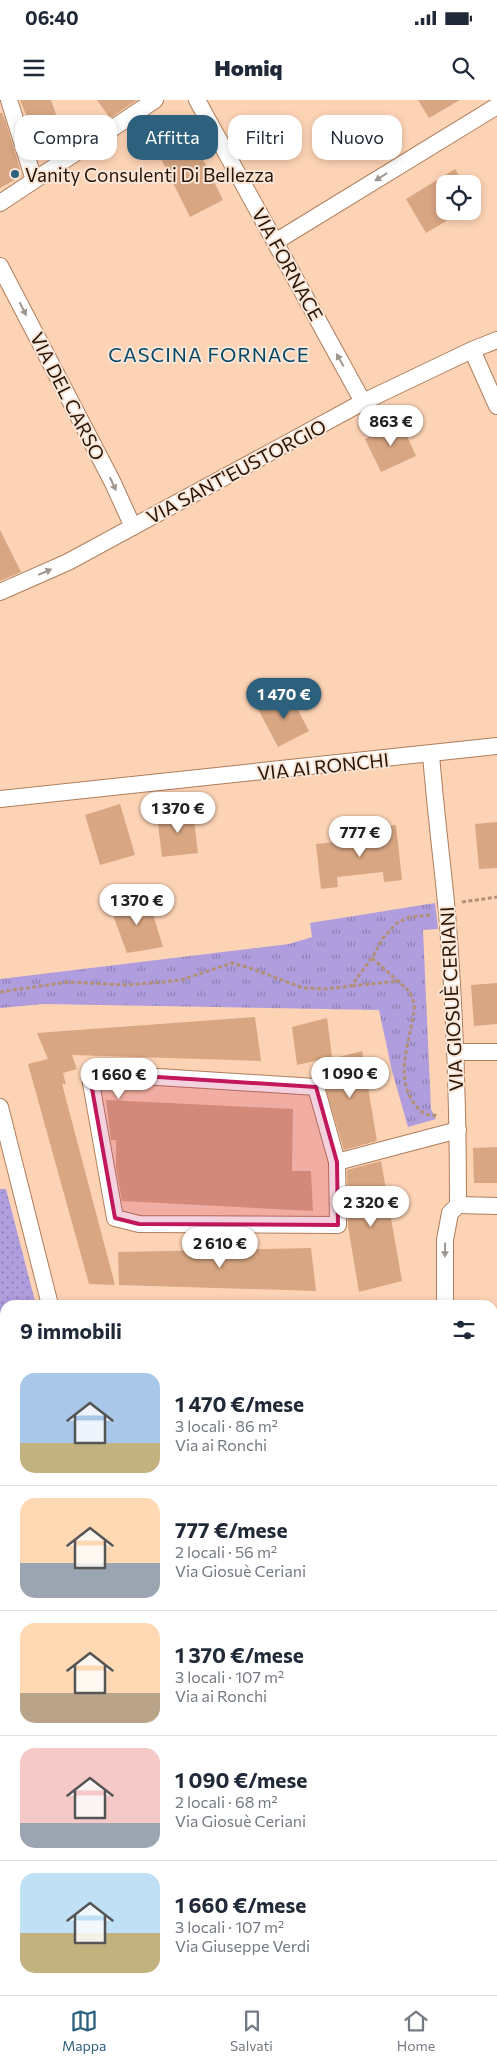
<!DOCTYPE html>
<html lang="it">
<head>
<meta charset="utf-8">
<style>
	body { margin:0; font-family:Commissioner,sans-serif; background:#f2f2f3; color:#1f2937; height:100vh; display:flex; flex-direction:column; font-size:19px; white-space:nowrap }
	* { box-sizing:border-box; margin:0 }
	p { font-size:16px; color:#747a83 }
	.icon { flex:none; width:28px; height:28px; fill:none; stroke:currentColor; stroke-width:2; stroke-linecap:round; stroke-linejoin:round }
	.map { position:relative; flex:1; overflow:hidden }
	.drawer { position:absolute; left:0px; top:1200px; width:498px; height:695px; display:flex; flex-direction:column; background:#fff; border-radius:15px 15px 0 0; box-shadow:0 2px 8px #0003 }
	.drawer>* { flex:none }
	.banner { position:absolute; left:15px; top:15px; width:468px; height:45px; display:flex; gap:10px }
	.tools { position:absolute; left:436px; top:75px; display:grid; gap:10px }
	.tools a { display:grid; place-items:center; width:45px; height:45px; border-radius:10px; background:#fff; box-shadow:0 2px 8px #0003; font-size:25px }
	.price { position:absolute; translate:-50% -42px; padding:0 11px; border-radius:18px; background:#fff; color:#222; font-size:16px; line-height:32px; filter:drop-shadow(0 1px 2px #0008) }
	.price::after { content:''; position:absolute; left:50%; top:30px; width:15px; height:11px; margin-left:-8px; background:inherit; clip-path:polygon(0 0,100% 0,50% 100%) }
	.price.active { background:#2d607d; color:#fff }
	ul { padding:0; list-style:none }
	li { display:flex; align-items:center; gap:15px; height:125px; padding:0 20px }
	li+li { border-top:1px solid #e0e1e3 }
	li span { display:grid; place-items:center; flex:none; width:140px; height:100px; border-radius:15px; color:#555 }
	li>.icon { margin-inline-start:auto }
	span .icon { width:60px; height:60px; fill:#fffc; stroke-width:1 }
	li b { font-size:21px }
	h2 { display:flex; justify-content:space-between; align-items:center; height:60px; padding:0 20px; font-size:21px }
	.tag { padding:0 18px; border-radius:15px; background:#fff; box-shadow:0 2px 8px #0003; font-size:18px; line-height:45px }
	.tag.active { background:#2d607d; color:#fff }
	.status { display:flex; justify-content:space-between; align-items:center; height:35px; padding:0 25px; background:#fff; direction:ltr }
	.status svg { height:14px; fill:currentColor }
	header { display:flex; justify-content:space-between; align-items:center; height:65px; padding:0 20px; background:#fff; font-size:22px; font-weight:800 }
	.dock { display:flex; justify-content:space-around; align-items:center; height:70px; border-top:1px solid #e0e1e3; background:#fff; font-size:14px; color:#747a83 }
	.dock a { display:grid; justify-items:center; gap:2px }
	.dock .active { color:#2d607d }
	.map>svg:first-child { display:block }
	.built { fill:#f4c5a4 }
	.grass { fill:url(#grass-dots) }
	.park { fill:url(#park-tufts) }
	.pitch { fill:#af9dde }
	.building { fill:#d8a682 }
	.lines { fill:none; stroke-linecap:round; stroke-linejoin:round }
	.service-casing { stroke:#ae7e5c; stroke-width:9 }
	.minor-casing { stroke:#ae7e5c; stroke-width:18 }
	.tertiary-casing { stroke:#ae7e5c; stroke-width:21 }
	.primary-casing { stroke:#fff; stroke-width:26 }
	.path { stroke:#b29078; stroke-width:3; stroke-dasharray:4 2.5; stroke-linecap:butt }
	.service { stroke:#fff; stroke-width:8 }
	.minor { stroke:#fff; stroke-width:16 }
	.tertiary { stroke:#fff; stroke-width:20 }
	.primary { stroke:#b5bc8b; stroke-width:25 }
	.oneway { fill:#9e968f }
	.marked { fill:#c2185b; fill-opacity:0.2; stroke:#c2185b; stroke-width:4; stroke-linejoin:round }
	.poi-dot { fill:#2d607d; stroke:#fae5d6; stroke-width:2 }
	.labels { text-anchor:middle; dominant-baseline:central; stroke-width:4; stroke-linejoin:round; paint-order:stroke }
	.poi-label { font-size:19px; fill:#271507; stroke:#fae5d6; text-anchor:start }
	.street-label { font-size:19px; fill:#271507; stroke:#fae5d6 }
	.neighbourhood-label { font-size:20px; letter-spacing:1px; fill:#054867; stroke:#fae5d6 }
</style>
</head>
<body>
<div class="status"><b>06:40</b><svg viewBox="0 0 49 12"><path d="M0 12V9h3v3zM5 12V6h3v6zM10 12V3h3v9zM15 12V0h3v12zM26 1h20v11H26zM47 4h2v5h-2z"/></svg></div>
<header><svg class="icon" aria-label="menu" viewBox="0 0 24 24"><path d="M4 6h16M4 12h16M4 18h16"/></svg>Homiq<svg class="icon" aria-label="search" viewBox="0 0 24 24"><circle cx="10" cy="10" r="6"/><path d="M15 15l6 6"/></svg></header>
<div class="map">
<svg width="497" height="1895" viewBox="0 0 497 1895">
	<defs>
		<pattern id="grass-dots" width="8" height="8" patternUnits="userSpaceOnUse" patternTransform="scale(1.25)"><rect width="8" height="8" fill="#af9dde"/><path d="M2 2h.1M6 6h.1" fill="none" stroke="#8e7fb2" stroke-width="1.8" stroke-linecap="round"/></pattern>
		<pattern id="park-tufts" width="24" height="20" patternUnits="userSpaceOnUse" patternTransform="scale(1.25)"><rect width="24" height="20" fill="#af9dde"/><path d="M3 7l-1-3M5 7V3M7 7l1-3M15 17l-1-3M17 17v-4M19 17l1-3" fill="none" stroke="#8e7fb2"/></pattern>
	</defs>
	<rect width="100%" height="100%" fill="#fdd3b5"/>
	<polygon class="built" points="497,1556 497,1895 134,1895 139,1890 492,1890 492,1559"/>
	<polygon class="grass" points="0,1089 6,1089 36,1205 5,1205 5,1399 0,1400"/>
	<polygon class="park" points="435,803 438,829 423,830 431,1009 436,1019 408,1027 392,971 379,910 44,904 0,908 0,879 289,844 312,837 310,823"/>
	<polygon class="pitch" points="0,1432 5,1432 5,1890 59,1890 54,1895 0,1895"/>
	<g class="building">
		<polygon points="20,0 51,0 57,17 31,27"/>
		<polygon points="97,0 137,0 110,18"/>
		<polygon points="418,0 460,0 429,18"/>
		<polygon points="0,13 2,13 6,22 22,76 0,88"/>
		<polygon points="184,21 223,100 190,117 150,37"/>
		<polygon points="455,69 464,84 445,84 445,111 463,111 426,133 406,99"/>
		<polygon points="401,323 416,356 381,372 365,339"/>
		<polygon points="0,430 21,472 0,481"/>
		<polygon points="289,593 309,631 278,647 258,609"/>
		<polygon points="120,704 135,755 100,765 85,715"/>
		<polygon points="193,712 198,753 162,757 157,716"/>
		<polygon points="497,722 497,768 479,769 475,724"/>
		<polygon points="396,725 402,780 384,782 383,772 337,777 338,787 321,789 316,744 382,737 381,727"/>
		<polygon points="148,798 163,847 127,853 110,807"/>
		<polygon points="497,883 497,924 474,926 471,885"/>
		<polygon points="255,917 261,961 72,955 77,969 63,973 66,984 62,984 115,1185 89,1184 28,964 48,959 37,933"/>
		<polygon points="327,918 332,957 297,965 292,927"/>
		<polygon points="362,951 377,1041 344,1050 323,980 320,962"/>
		<polygon points="106,1000 293,1009 292,1071 311,1071 313,1111 122,1101 116,1068 116,1040 111,1040"/>
		<polygon points="497,1047 497,1083 474,1083 473,1048"/>
		<polygon points="381,1061 402,1181 359,1192 348,1126 347,1070"/>
		<polygon points="311,1148 316,1191 119,1185 118,1152"/>
	</g>
	<g class="lines">
		<defs>
			<g id="service">
				<polyline points="492,1620 497,1616"/>
				<polyline points="492,1881 497,1881"/>
				<polyline points="269,1890 274,1895"/>
				<polyline points="213,1895 220,1890"/>
			</g>
			<g id="minor">
				<polyline points="9,0 34,80"/>
				<polyline points="197,0 363,302"/>
				<polyline points="0,103 155,0"/>
				<polyline points="275,142 497,6"/>
				<polyline points="0,166 112,381 133,427"/>
				<polyline points="472,250 497,306"/>
				<polyline points="0,492 68,462 363,302 472,250 497,240"/>
				<path d="M431 654C435 707 442 760 447 813 455 910 458 1008 458 1105"/>
				<polyline points="0,699 497,646"/>
				<polyline points="455,952 497,952"/>
				<polyline points="0,1007 50,1205"/>
				<polyline points="337,1062 338,1125 139,1124 115,1118 91,983 95,973 316,987 337,1062 458,1030"/>
				<polyline points="458,1105 497,1106"/>
				<polyline points="445,1205 445,1140 450,1113 458,1105"/>
			</g>
			<g id="tertiary">
				<polyline points="0,1407 5,1405"/>
				<polyline points="0,1421 5,1421"/>
			</g>
			<g id="primary">
				<polyline points="492,1419 497,1421"/>
				<polyline points="492,1531 497,1529"/>
				<polyline points="80,1895 84,1890"/>
			</g>
		</defs>
		<use href="#service" class="service-casing"/>
		<use href="#minor" class="minor-casing"/>
		<use href="#tertiary" class="tertiary-casing"/>
		<use href="#primary" class="primary-casing"/>
		<g class="path">
			<polyline points="462,802 497,797"/>
			<path d="M372 858 409 891C412 897 415 903 414 909 411 941 392 978 417 1007 423 1014 427 1016 437 1015"/>
			<polyline points="352,886 397,881"/>
			<polyline points="0,892 68,882 126,885 163,882 181,880 232,863 250,868 303,888 325,889 351,886 372,858 383,838 397,823 410,817 430,815"/>
		</g>
		<use href="#service" class="service"/>
		<use href="#minor" class="minor"/>
		<use href="#tertiary" class="tertiary"/>
		<use href="#primary" class="primary"/>
	</g>
	<defs><path id="oneway-solid" d="M-6-.8H1V-3.2L6.5 0L1 3.2V.8H-6Z" transform="scale(1.25)"/></defs>
	<g class="oneway">
		<use href="#oneway-solid" transform="translate(381 77) rotate(148)"/>
		<use href="#oneway-solid" transform="translate(23 209) rotate(63)"/>
		<use href="#oneway-solid" transform="translate(340 260) rotate(-119)"/>
		<use href="#oneway-solid" transform="translate(113 384) rotate(65)"/>
		<use href="#oneway-solid" transform="translate(45 472) rotate(-23)"/>
		<use href="#oneway-solid" transform="translate(445 1150) rotate(91)"/>
	</g>
	<path class="marked" d="M95 973 316 987 337 1062 338 1125 139 1124 115 1118 91 983Z"/>
	<circle class="poi-dot" cx="15" cy="74" r="5"/>
	<g class="labels">
		<g class="poi-label">
			<text x="25" y="74">Vanity Consulenti Di Bellezza</text>
		</g>
		<g class="street-label">
			<text transform="translate(288 164) rotate(61)">VIA FORNACE</text>
			<text transform="translate(68 296) rotate(63)">VIA DEL CARSO</text>
			<text transform="translate(236 371) rotate(-28)">VIA SANT'EUSTORGIO</text>
			<text transform="translate(323 666) rotate(-6)">VIA AI RONCHI</text>
			<text transform="translate(451 899) rotate(-93)">VIA GIOSUÈ CERIANI</text>
		</g>
		<g class="neighbourhood-label">
			<text x="209" y="254">CASCINA FORNACE</text>
		</g>
	</g>
</svg>
<div class="tools">
<a><svg class="icon" aria-label="locate" viewBox="0 0 24 24"><circle cx="12" cy="12" r="6"/><path d="M12 2v4M12 18v4M2 12h4M18 12h4"/></svg></a>
</div>
<b class="price" style="left:391px;top:347px">863 €</b>
<b class="price active" style="left:284px;top:620px">1 470 €</b>
<b class="price" style="left:178px;top:734px">1 370 €</b>
<b class="price" style="left:360px;top:758px">777 €</b>
<b class="price" style="left:137px;top:826px">1 370 €</b>
<b class="price" style="left:350px;top:999px">1 090 €</b>
<b class="price" style="left:119px;top:1000px">1 660 €</b>
<b class="price" style="left:371px;top:1128px">2 320 €</b>
<b class="price" style="left:220px;top:1169px">2 610 €</b>
<div class="banner">
<a class="tag">Compra</a>
<a class="tag active">Affitta</a>
<a class="tag">Filtri</a>
<a class="tag">Nuovo</a>
</div>
<section class="drawer">
<h2>9 immobili<svg class="icon" aria-label="filters" viewBox="0 0 24 24"><path d="M4 7h16M4 17h16"/><circle cx="9" cy="7" r="2"/><circle cx="15" cy="17" r="2"/></svg></h2>
<ul>
<li><span style="background:linear-gradient(#a9c7e8 70%,#c2b280 0)"><svg class="icon" aria-label="home" viewBox="0 0 24 24"><path d="M3 11l9-7 9 7M6 9v11h12V9"/></svg></span><div><b>1 470 €/mese</b><p>3 locali · 86 m²</p><p>Via ai Ronchi</p></div></li>
<li><span style="background:linear-gradient(#ffd9b3 65%,#9aa5b1 0)"><svg class="icon" aria-label="home" viewBox="0 0 24 24"><path d="M3 11l9-7 9 7M6 9v11h12V9"/></svg></span><div><b>777 €/mese</b><p>2 locali · 56 m²</p><p>Via Giosuè Ceriani</p></div></li>
<li><span style="background:linear-gradient(#ffd9b3 70%,#b9a48a 0)"><svg class="icon" aria-label="home" viewBox="0 0 24 24"><path d="M3 11l9-7 9 7M6 9v11h12V9"/></svg></span><div><b>1 370 €/mese</b><p>3 locali · 107 m²</p><p>Via ai Ronchi</p></div></li>
<li><span style="background:linear-gradient(#f6c9c9 75%,#9aa5b1 0)"><svg class="icon" aria-label="home" viewBox="0 0 24 24"><path d="M3 11l9-7 9 7M6 9v11h12V9"/></svg></span><div><b>1 090 €/mese</b><p>2 locali · 68 m²</p><p>Via Giosuè Ceriani</p></div></li>
<li><span style="background:linear-gradient(#bfe0f5 60%,#c2b280 0)"><svg class="icon" aria-label="home" viewBox="0 0 24 24"><path d="M3 11l9-7 9 7M6 9v11h12V9"/></svg></span><div><b>1 660 €/mese</b><p>3 locali · 107 m²</p><p>Via Giuseppe Verdi</p></div></li>
</ul>
</section>
</div>
<nav class="dock">
<a class="active"><svg class="icon" aria-label="map" viewBox="0 0 24 24"><path d="M3 6l6-2 6 2 6-2v14l-6 2-6-2-6 2zM9 4v14M15 6v14"/></svg>Mappa</a>
<a><svg class="icon" aria-label="saved" viewBox="0 0 24 24"><path d="M7 4h10v16l-5-4-5 4z"/></svg>Salvati</a>
<a><svg class="icon" aria-label="home" viewBox="0 0 24 24"><path d="M3 11l9-7 9 7M6 9v11h12V9"/></svg>Home</a>
</nav>
</body>
</html>
